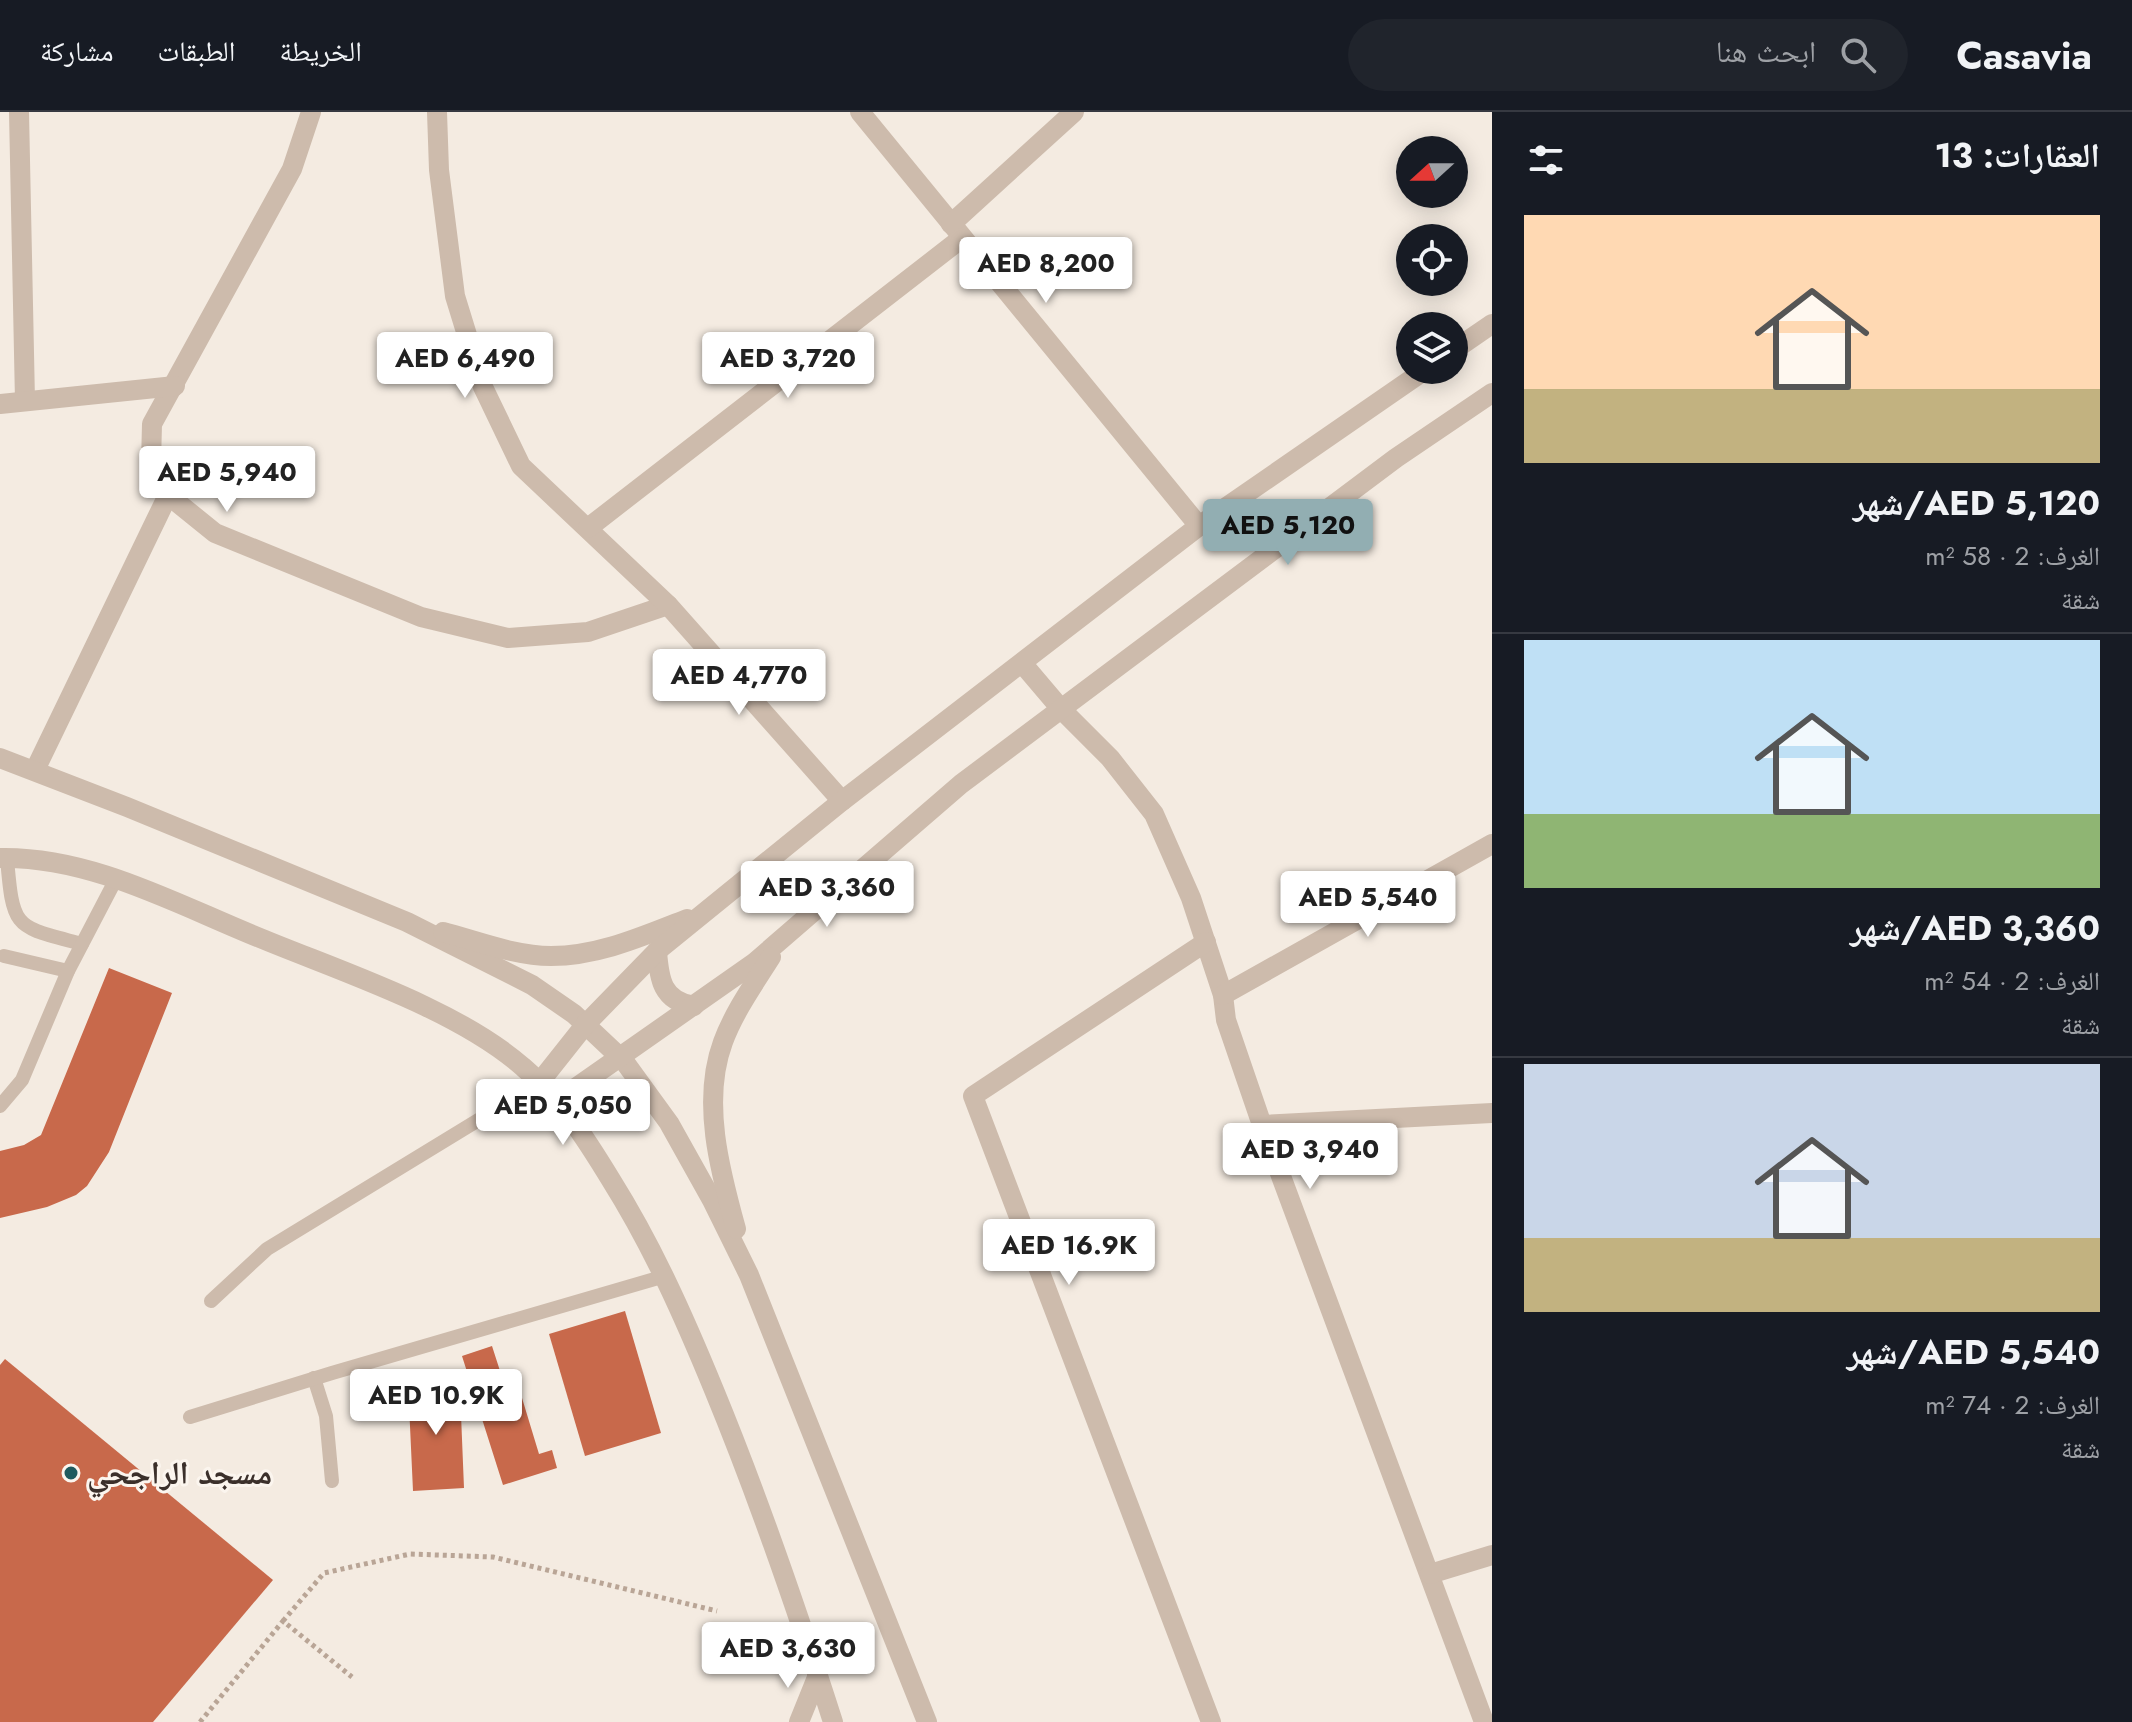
<!DOCTYPE html>
<html lang="ar">
<head>
<meta charset="utf-8">
<style>
	body { margin:0; font-family:Jost,"Noto Naskh Arabic",sans-serif; background:#20242c; color:#f1f3f6; direction:rtl; height:100vh; display:flex; flex-direction:column; font-size:30px; white-space:nowrap }
	* { box-sizing:border-box; margin:0 }
	p { font-size:26px; color:#9ea1a6 }
	.icon { flex:none; width:44px; height:44px; fill:none; stroke:currentColor; stroke-width:2; stroke-linecap:round; stroke-linejoin:round }
	.map { position:relative; flex:1; overflow:hidden; direction:ltr }
	.side { display:flex; flex-direction:column; background:#171b24; width:640px }
	.side>* { flex:none }
	.needle { width:52px; rotate:249deg }
	.fabs { position:absolute; left:1396px; top:24px; display:grid; gap:16px }
	.fabs a { display:grid; place-items:center; width:72px; height:72px; border-radius:50%; background:#171b24; box-shadow:0 4px 20px #0003; font-size:40px }
	.price { position:absolute; translate:-50% -68px; padding:0 18px; border-radius:8px; background:#fff; color:#222; font-size:26px; line-height:52px; filter:drop-shadow(0 2px 4px #0008) }
	.price::after { content:''; position:absolute; left:50%; top:48px; width:24px; height:18px; margin-left:-12px; background:inherit; clip-path:polygon(0 0,100% 0,50% 100%) }
	.price.current { background:#92aeb2; color:#111 }
	ul { padding:0; list-style:none }
	li { display:grid; align-content:center; gap:16px; height:424px; padding:0 32px }
	li+li { border-top:2px solid #363941 }
	li span { display:grid; place-items:center; height:248px; border-radius:0px; color:#555 }
	li>.icon { margin-inline-start:auto }
	span .icon { width:144px; height:144px; fill:#fffc; stroke-width:1 }
	li b { font-size:34px }
	h2 { display:flex; justify-content:space-between; align-items:center; height:96px; padding:0 32px; font-size:34px }
	header { display:flex; align-items:center; gap:48px; box-sizing:border-box; height:112px; padding:0 40px; background:#171b24; border-bottom:2px solid #363941 }
	header strong { font-size:38px }
	nav { display:flex; gap:44px; margin-inline-start:auto; font-size:28px }
	.search { width:560px; height:72px; background:#20242c; display:flex; align-items:center; gap:20px; box-sizing:border-box; padding:0 28px; border-radius:44px; color:#9ea1a6; font-size:30px }
	main { display:flex; flex:1; min-height:0 }
	.map>svg:first-child { display:block }
	.building { fill:#c8694b }
	.lines { fill:none; stroke-linecap:round; stroke-linejoin:round }
	.path { stroke:#b9a596; stroke-width:5; stroke-dasharray:4 4; stroke-linecap:butt }
	.service { stroke:#cdbbac; stroke-width:14 }
	.minor { stroke:#cdbbac; stroke-width:20 }
	.tertiary { stroke:#cdbbac; stroke-width:20 }
	.poi-dot { fill:#1f5a5e; stroke:#fbf5ee; stroke-width:3 }
	.labels { text-anchor:middle; dominant-baseline:central; stroke-width:6; stroke-linejoin:round; paint-order:stroke }
	.poi-label { font-size:32px; font-weight:bold; fill:#3b302b; stroke:#fbf5ee; text-anchor:start }
</style>
</head>
<body>
<header>
<strong>Casavia</strong>
<div class="search"><svg class="icon" aria-label="search" viewBox="0 0 24 24"><circle cx="10" cy="10" r="6"/><path d="M15 15l6 6"/></svg>ابحث هنا</div>
<nav><a>الخريطة</a><a>الطبقات</a><a>مشاركة</a></nav>
</header>
<main>
<section class="side">
<h2>العقارات: 13<svg class="icon" aria-label="filters" viewBox="0 0 24 24"><path d="M4 7h16M4 17h16"/><circle cx="9" cy="7" r="2"/><circle cx="15" cy="17" r="2"/></svg></h2>
<ul>
<li><span style="background:linear-gradient(#ffd9b3 70%,#c2b280 0)"><svg class="icon" aria-label="home" viewBox="0 0 24 24"><path d="M3 11l9-7 9 7M6 9v11h12V9"/></svg></span><div><b>AED 5,120/شهر</b><p>الغرف: 2 · 58 m²</p><p>شقة</p></div></li>
<li><span style="background:linear-gradient(#bfe0f5 70%,#8fb573 0)"><svg class="icon" aria-label="home" viewBox="0 0 24 24"><path d="M3 11l9-7 9 7M6 9v11h12V9"/></svg></span><div><b>AED 3,360/شهر</b><p>الغرف: 2 · 54 m²</p><p>شقة</p></div></li>
<li><span style="background:linear-gradient(#c9d6e8 70%,#c2b280 0)"><svg class="icon" aria-label="home" viewBox="0 0 24 24"><path d="M3 11l9-7 9 7M6 9v11h12V9"/></svg></span><div><b>AED 5,540/شهر</b><p>الغرف: 2 · 74 m²</p><p>شقة</p></div></li>
</ul>
</section>
<div class="map">
<svg width="1492" height="1610" viewBox="0 0 1492 1610">
	<rect width="100%" height="100%" fill="#f4ebe1"/>
	<g class="building">
		<polygon points="109,856 172,881 109,1040 87,1074 76,1083 47,1095 0,1106 0,1039 24,1033 41,1023"/>
		<polygon points="625,1199 661,1321 585,1344 549,1222"/>
		<polygon points="492,1234 510,1290 522,1286 539,1342 552,1338 557,1356 503,1373 462,1244"/>
		<polygon points="5,1247 273,1468 153,1610 0,1610 0,1253"/>
		<polygon points="439,1270 439,1279 460,1278 464,1376 413,1379 408,1271"/>
	</g>
	<g class="lines">
		<g class="path">
			<polyline points="283,1509 324,1461 410,1442 493,1445 717,1499"/>
			<polyline points="200,1610 283,1509 352,1565"/>
		</g>
		<g class="service">
			<path d="M7 746C13 819 15 814 82 832"/>
			<polyline points="4,844 68,859"/>
			<polyline points="0,994 22,968 68,859 116,767"/>
			<polyline points="211,1189 267,1137 539,971"/>
			<polyline points="314,1266 326,1304 332,1369"/>
			<polyline points="190,1305 332,1261 665,1164"/>
		</g>
		<g class="minor">
			<polyline points="19,0 25,289"/>
			<polyline points="311,0 292,57 152,312 151,351 168,383 215,421 421,505 508,526 588,520 668,493"/>
			<polyline points="437,0 439,58 455,184 483,275 521,354 668,493 842,689"/>
			<polyline points="860,0 1199,414"/>
			<polyline points="951,112 1074,0"/>
			<polyline points="0,292 175,274"/>
			<polyline points="588,416 962,126"/>
			<polyline points="1061,597 1110,646 1154,702 1191,786 1223,883 1226,908 1262,1013 1484,1610"/>
			<polyline points="35,658 168,383"/>
			<polyline points="1206,830 973,984 1211,1610"/>
			<polyline points="1223,883 1492,732"/>
			<polyline points="1262,1013 1492,1001"/>
			<polyline points="1430,1462 1492,1443"/>
		</g>
		<g class="tertiary">
			<polyline points="1454,238 1492,212"/>
			<polyline points="1022,551 1061,597"/>
			<polyline points="0,646 127,695 407,810 532,873 574,902 624,949 669,1011 712,1088 749,1163 927,1610"/>
			<path d="M0 746C91 744 178 793 260 826 342 860 457 897 523 955 560 986 586 1027 611 1068 653 1135 684 1205 714 1278 759 1387 797 1498 833 1610"/>
			<path d="M443 820C478 829 515 844 551 844 599 844 643 824 687 807"/>
			<path d="M657 839C659 867 662 889 694 894"/>
			<polyline points="539,971 585,913 657,839 842,689 1199,414 1425,258"/>
			<polyline points="557,989 754,851 961,672 1396,346 1492,281"/>
			<path d="M736 1117C720 1059 701 989 723 930 734 900 754 872 771 845"/>
			<polyline points="799,1610 818,1563"/>
		</g>
	</g>
	<circle class="poi-dot" cx="71" cy="1361" r="8"/>
	<g class="labels">
		<g class="poi-label">
			<text x="87" y="1361">مسجد الراجحي</text>
		</g>
	</g>
</svg>
<div class="fabs">
<a><svg class="needle" viewBox="-14 -14 28 28"><path d="M0-13l5 13h-10z" fill="#e53935"/><path d="M0 13l5-13h-10z" fill="#9ea1a6"/></svg></a>
<a><svg class="icon" aria-label="locate" viewBox="0 0 24 24"><circle cx="12" cy="12" r="6"/><path d="M12 2v4M12 18v4M2 12h4M18 12h4"/></svg></a>
<a><svg class="icon" aria-label="layers" viewBox="0 0 24 24"><path d="M12 4l9 5-9 5-9-5zM3 14l9 5 9-5"/></svg></a>
</div>
<b class="price" style="left:1046px;top:193px">AED 8,200</b>
<b class="price" style="left:465px;top:288px">AED 6,490</b>
<b class="price" style="left:788px;top:288px">AED 3,720</b>
<b class="price" style="left:227px;top:402px">AED 5,940</b>
<b class="price current" style="left:1288px;top:455px">AED 5,120</b>
<b class="price" style="left:739px;top:605px">AED 4,770</b>
<b class="price" style="left:827px;top:817px">AED 3,360</b>
<b class="price" style="left:1368px;top:827px">AED 5,540</b>
<b class="price" style="left:563px;top:1035px">AED 5,050</b>
<b class="price" style="left:1310px;top:1079px">AED 3,940</b>
<b class="price" style="left:1069px;top:1175px">AED 16.9K</b>
<b class="price" style="left:436px;top:1325px">AED 10.9K</b>
<b class="price" style="left:788px;top:1578px">AED 3,630</b>
</div>
</main>
</body>
</html>
